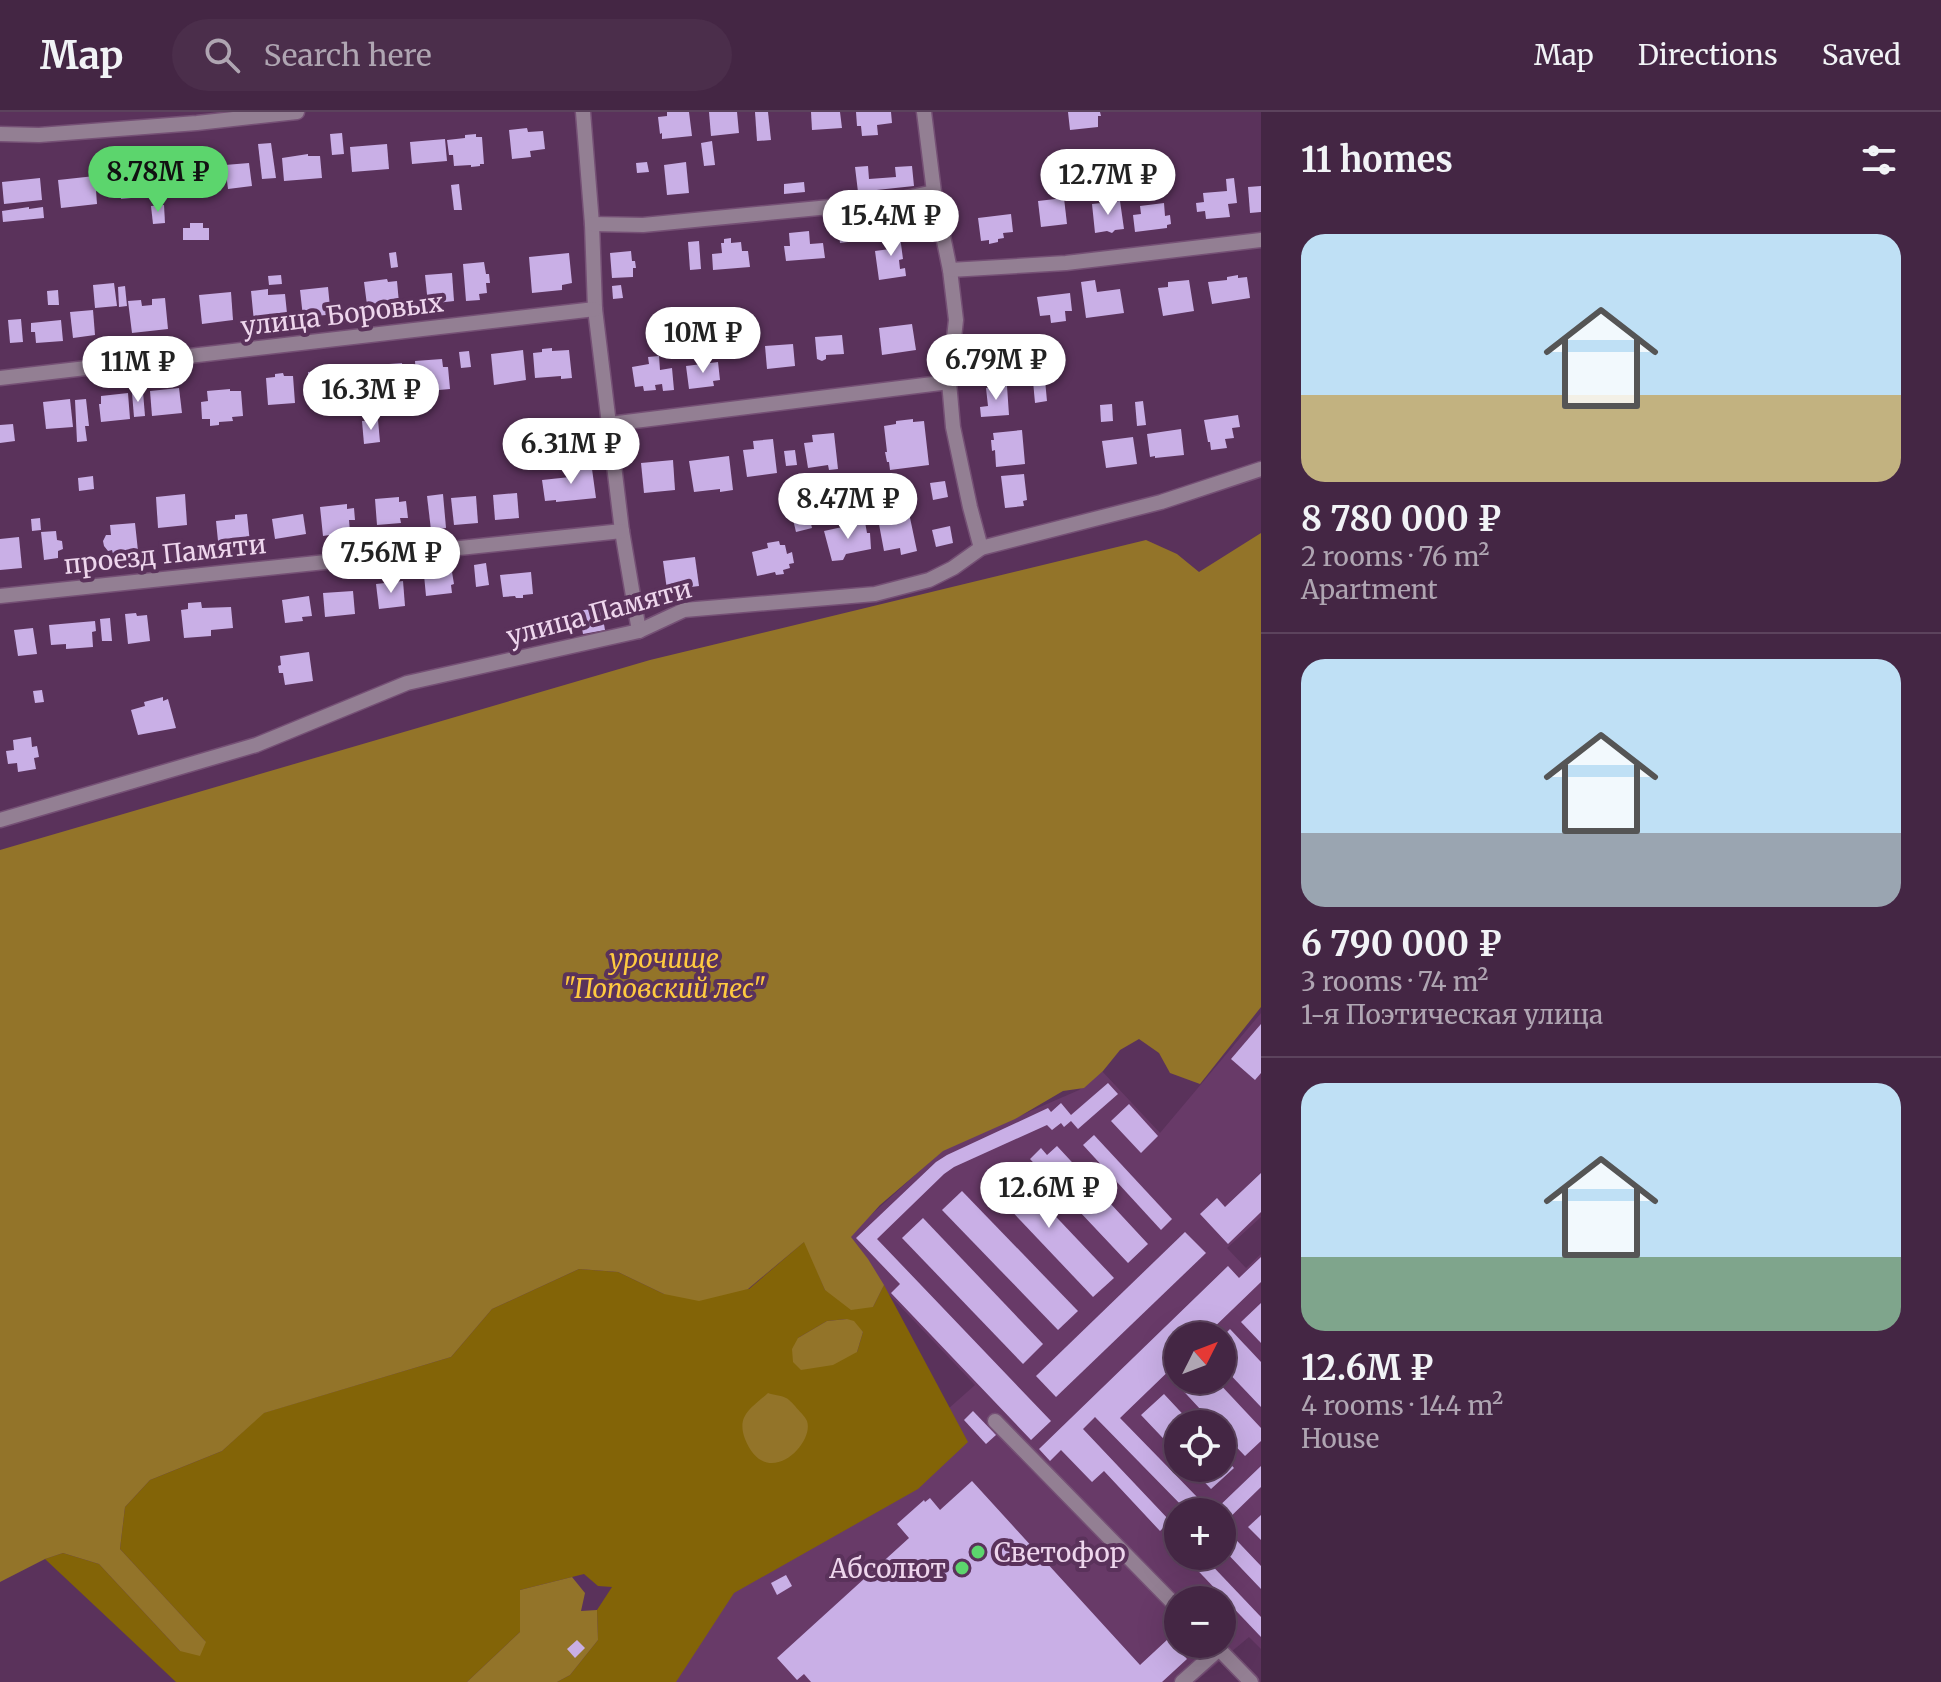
<!DOCTYPE html>
<html lang="en">
<head>
<meta charset="utf-8">
<style>
	body { margin:0; font-family:Merriweather,serif; background:#4b2e4b; color:#f1f3f6; height:100vh; display:flex; flex-direction:column; font-size:30px; white-space:nowrap }
	* { box-sizing:border-box; margin:0 }
	p { font-size:26px; color:#afa5b2 }
	.icon { flex:none; width:44px; height:44px; fill:none; stroke:currentColor; stroke-width:2; stroke-linecap:round; stroke-linejoin:round }
	.map { position:relative; flex:1; overflow:hidden }
	.panel { display:flex; flex-direction:column; background:#442644; width:680px }
	.panel>* { flex:none }
	.needle { width:52px; rotate:48deg }
	.controls { position:absolute; left:1164px; top:1210px; display:grid; gap:16px }
	.controls a { display:grid; place-items:center; width:72px; height:72px; border-radius:50%; background:#442644; box-shadow:0 8px 32px #0002,0 0 0 2px #5c435d; font-size:40px }
	.price { position:absolute; translate:-50% -68px; padding:0 18px; border-radius:28px; background:#fff; color:#222; font-size:26px; line-height:52px; filter:drop-shadow(0 2px 4px #0008) }
	.price::after { content:''; position:absolute; left:50%; top:48px; width:24px; height:18px; margin-left:-12px; background:inherit; clip-path:polygon(0 0,100% 0,50% 100%) }
	.price.active { background:#5cd56d; color:#111 }
	ul { padding:0; list-style:none }
	li { display:grid; align-content:center; gap:16px; height:424px; padding:0 40px }
	li+li { border-top:2px solid #5c435d }
	li span { display:grid; place-items:center; height:248px; border-radius:24px; color:#555 }
	li>.icon { margin-inline-start:auto }
	span .icon { width:144px; height:144px; fill:#fffc; stroke-width:1 }
	li b { font-size:34px }
	h2 { display:flex; justify-content:space-between; align-items:center; height:96px; padding:0 40px; font-size:34px }
	header { display:flex; align-items:center; gap:48px; box-sizing:border-box; height:112px; padding:0 40px; background:#442644; border-bottom:2px solid #5c435d }
	header strong { font-size:38px }
	nav { display:flex; gap:44px; margin-inline-start:auto; font-size:28px }
	.search { width:560px; height:72px; background:#4b2e4b; display:flex; align-items:center; gap:20px; box-sizing:border-box; padding:0 28px; border-radius:44px; color:#afa5b2; font-size:30px }
	main { display:flex; flex:1; min-height:0 }
	.map>svg:first-child { display:block }
	.built { fill:#683a68; fill-rule:evenodd }
	.green { fill:#836407; fill-rule:evenodd }
	.forest { fill:#937429 }
	.building { fill:#c9afe6 }
	.lines { fill:none; stroke-linecap:round; stroke-linejoin:round }
	.minor-casing { stroke:#755075; stroke-width:17 }
	.minor { stroke:#937f93; stroke-width:14 }
	.poi-dot { fill:#5cd56d; stroke:#5a325b; stroke-width:3 }
	.labels { text-anchor:middle; dominant-baseline:central; stroke-width:8; stroke-linejoin:round; paint-order:stroke }
	.street-label { font-size:26px; fill:#eed6ed; stroke:#5a325b }
	.park-label { font-size:26px; font-style:italic; fill:#fec940; stroke:#5a325b }
	.poi-label { font-size:26px; fill:#eed6ed; stroke:#5a325b; text-anchor:start }
</style>
</head>
<body>
<header>
<strong>Map</strong>
<div class="search"><svg class="icon" aria-label="search" viewBox="0 0 24 24"><circle cx="10" cy="10" r="6"/><path d="M15 15l6 6"/></svg>Search here</div>
<nav><a>Map</a><a>Directions</a><a>Saved</a></nav>
</header>
<main>
<div class="map">
<svg width="1261" height="1570" viewBox="0 0 1261 1570">
	<rect width="100%" height="100%" fill="#5a325b"/>
	<path class="built" d="M1261 901V1105L1227 1136 1246 1156 1261 1142V1537L1249 1525 1195 1570H563L757 1467 975 1273 840 1131 944 1037 1079 978 1101 958 1160 1021ZM1178 1224H1222V1268H1178ZM1178 1312H1222V1356H1178ZM1178 1400H1222V1444H1178ZM1178 1488H1222V1532H1178Z"/>
	<path class="green" d="M805 1129 825 1178 873 1195 884 1173 968 1330 918 1377 734 1481 676 1570H557L570 1563 598 1528 597 1498 612 1475 598 1474 584 1462 520 1478V1520L467 1570H176L45 1447 63 1441 99 1452 180 1539 205 1529 120 1437 125 1395 150 1368 222 1339 263 1301 451 1245 492 1197 579 1157 618 1160 664 1182 749 1177ZM847 1207 863 1220 857 1240 798 1226 827 1209Z"/>
	<g class="forest">
		<polygon points="1261,421 1261,895 1200,972 1170,961 1159,941 1139,927 1120,938 1103,959 1084,976 1063,979 1015,1007 943,1039 880,1093 851,1125 868,1147 884,1173 873,1195 851,1198 825,1178 804,1130 748,1177 699,1189 664,1182 618,1160 579,1157 492,1197 451,1245 264,1301 222,1339 150,1368 125,1395 120,1437 206,1530 200,1544 180,1539 99,1452 63,1441 45,1447 0,1470 0,738 650,548 1146,428 1177,442 1199,460"/>
		<polygon points="847,1207 854,1209 863,1220 857,1240 833,1253 801,1258 793,1250 792,1237 798,1226 827,1209"/>
		<path d="M768 1281C773 1283 781 1283 786 1286 789 1287 793 1292 795 1294 799 1299 805 1304 807 1309 815 1332 766 1380 745 1327 736 1303 752 1296 768 1281Z"/>
		<polygon points="572,1465 585,1481 581,1499 597,1498 598,1528 570,1563 557,1570 467,1570 520,1520 520,1478"/>
	</g>
	<g class="building">
		<polygon points="667,0 689,0 692,24 662,27 662,21 660,22 658,5 667,4"/>
		<polygon points="709,0 737,0 739,21 711,24"/>
		<polygon points="755,0 768,0 771,28 757,29"/>
		<polygon points="811,0 840,0 842,16 812,18"/>
		<polygon points="856,0 891,0 892,11 877,13 878,23 862,24 861,14 857,14"/>
		<polygon points="1068,0 1100,0 1101,4 1098,4 1098,15 1070,18"/>
		<polygon points="527,16 528,20 543,19 545,37 530,39 531,45 512,47 509,18"/>
		<polygon points="342,21 344,42 332,43 330,22"/>
		<polygon points="476,22 476,25 482,25 484,52 480,52 480,54 471,55 471,53 454,54 453,43 449,43 447,28 465,26 465,23"/>
		<polygon points="445,27 447,49 412,52 410,30"/>
		<polygon points="712,29 715,53 704,54 701,31"/>
		<polygon points="271,31 276,66 262,67 258,32"/>
		<polygon points="387,32 389,57 352,60 350,35"/>
		<polygon points="308,42 308,44 320,44 322,66 284,69 282,46"/>
		<polygon points="207,50 207,55 214,54 215,72 176,75 175,52"/>
		<polygon points="647,50 649,60 637,61 636,51"/>
		<polygon points="686,50 689,81 667,83 664,53"/>
		<polygon points="249,51 252,74 228,77 225,53"/>
		<polygon points="868,54 869,67 896,65 895,55 912,54 914,74 858,80 855,55"/>
		<polygon points="159,56 161,83 121,87 119,70 126,70 125,60"/>
		<polygon points="95,64 97,92 61,96 58,68"/>
		<polygon points="40,66 42,88 4,92 2,70"/>
		<polygon points="1234,66 1237,91 1228,92 1230,105 1206,107 1205,99 1197,100 1196,91 1204,90 1203,81 1227,79 1226,67"/>
		<polygon points="804,70 805,80 784,82 784,72"/>
		<polygon points="459,72 462,98 454,98 451,73"/>
		<polygon points="1261,74 1261,100 1250,101 1248,75"/>
		<polygon points="1064,86 1067,112 1041,115 1038,89"/>
		<polygon points="1120,89 1124,117 1115,118 1112,121 1107,119 1095,121 1092,92"/>
		<polygon points="1164,91 1165,104 1170,103 1171,112 1167,113 1167,116 1135,120 1133,103 1141,102 1140,94"/>
		<polygon points="164,93 165,111 153,112 151,94"/>
		<polygon points="29,95 29,97 43,95 44,106 3,110 2,99"/>
		<polygon points="1011,102 1013,120 1003,121 1004,126 998,127 998,130 989,132 989,128 981,129 978,106"/>
		<polygon points="853,108 856,129 840,131 838,110"/>
		<polygon points="190,111 203,111 203,116 209,116 209,128 183,128 183,116 190,116"/>
		<polygon points="899,117 903,147 899,148 900,157 905,156 906,164 879,168 875,139 890,137 888,119"/>
		<polygon points="809,119 810,132 823,131 825,146 786,149 784,134 790,134 789,121"/>
		<polygon points="731,126 731,131 741,130 742,139 748,139 750,155 713,158 712,142 722,141 721,131 724,131 724,127"/>
		<polygon points="699,129 701,157 690,158 688,130"/>
		<polygon points="631,139 632,149 635,149 636,156 633,156 633,165 612,166 610,141"/>
		<polygon points="396,140 398,155 391,156 389,141"/>
		<polygon points="569,141 572,171 562,173 562,178 532,181 529,145"/>
		<polygon points="484,150 486,162 489,162 490,171 486,171 487,181 479,182 480,188 466,189 463,152"/>
		<polygon points="452,161 454,189 428,192 425,163"/>
		<polygon points="281,163 282,172 269,173 268,164"/>
		<polygon points="1238,163 1238,166 1247,165 1250,186 1212,192 1208,170 1227,168 1227,165"/>
		<polygon points="387,167 388,170 397,169 399,191 377,196 376,192 367,193 364,170"/>
		<polygon points="1095,168 1097,180 1120,177 1124,201 1086,206 1081,170"/>
		<polygon points="1189,168 1194,199 1163,204 1158,176 1168,175 1168,170"/>
		<polygon points="114,171 117,194 95,196 93,173"/>
		<polygon points="621,173 623,186 613,187 612,174"/>
		<polygon points="125,174 127,194 119,195 118,175"/>
		<polygon points="328,175 330,195 326,195 326,203 303,205 300,178"/>
		<polygon points="268,177 268,183 285,182 288,211 269,213 268,208 254,210 251,179"/>
		<polygon points="58,178 59,193 48,193 47,179"/>
		<polygon points="231,180 233,208 202,212 199,183"/>
		<polygon points="1070,181 1072,199 1065,199 1066,209 1051,211 1050,203 1040,204 1037,185"/>
		<polygon points="165,186 168,217 132,221 128,189 141,188 142,194 152,193 152,187"/>
		<polygon points="93,198 95,223 73,226 70,200"/>
		<polygon points="21,207 23,230 10,231 8,208"/>
		<polygon points="61,208 63,229 36,231 35,220 31,220 31,211"/>
		<polygon points="912,212 916,238 882,243 879,216"/>
		<polygon points="842,223 844,242 826,243 826,247 822,249 817,247 815,225"/>
		<polygon points="1030,226 1031,242 1018,243 1017,227"/>
		<polygon points="793,232 795,254 767,257 765,234"/>
		<polygon points="1005,234 1007,262 983,264 983,258 978,259 977,243 981,243 981,236"/>
		<polygon points="552,236 552,239 569,238 572,266 561,267 561,264 535,266 533,241 542,240 542,237"/>
		<polygon points="523,238 526,268 494,273 491,242"/>
		<polygon points="469,239 471,255 461,256 459,240"/>
		<polygon points="659,244 660,258 672,256 674,278 663,279 662,272 655,273 656,278 644,279 643,274 635,275 632,255 649,252 648,245"/>
		<polygon points="442,247 443,255 448,255 450,277 417,280 415,249"/>
		<polygon points="718,250 720,268 713,269 714,274 689,277 686,254"/>
		<polygon points="402,251 404,280 369,283 368,259 377,259 376,253"/>
		<polygon points="323,259 323,263 331,263 332,259 347,259 347,280 308,281 308,260"/>
		<polygon points="283,261 284,264 293,264 295,291 268,293 266,266 275,265 275,262"/>
		<polygon points="1045,268 1047,289 1035,291 1033,269"/>
		<polygon points="1007,274 1009,303 981,305 980,295 988,294 986,276"/>
		<polygon points="179,276 182,301 152,304 150,279"/>
		<polygon points="230,277 230,279 241,279 243,304 232,305 233,309 219,310 219,313 210,314 210,307 202,307 201,290 208,289 207,279"/>
		<polygon points="143,280 145,304 134,305 132,281"/>
		<polygon points="128,281 130,307 101,310 99,292 101,292 101,284"/>
		<polygon points="70,287 73,315 46,317 43,290"/>
		<polygon points="86,287 89,314 85,314 87,329 77,330 75,288"/>
		<polygon points="1143,289 1146,313 1137,314 1135,290"/>
		<polygon points="1112,292 1113,309 1101,310 1100,293"/>
		<polygon points="1238,303 1240,315 1232,316 1234,326 1225,327 1227,336 1211,338 1210,330 1208,330 1204,308"/>
		<polygon points="913,307 913,310 924,309 929,353 890,358 889,350 887,350 885,340 887,340 884,314 896,312 896,309"/>
		<polygon points="378,308 380,330 364,332 362,309"/>
		<polygon points="13,312 15,329 0,331 0,313"/>
		<polygon points="1181,317 1184,343 1155,346 1155,344 1150,345 1147,322"/>
		<polygon points="1022,318 1025,352 996,355 995,338 992,339 991,328 994,328 993,321"/>
		<polygon points="834,321 838,357 829,358 828,353 808,356 804,331 813,330 812,323"/>
		<polygon points="1133,325 1137,352 1106,356 1102,329"/>
		<polygon points="773,327 777,361 747,365 743,338 754,337 753,329"/>
		<polygon points="795,338 797,353 786,354 784,339"/>
		<polygon points="729,344 733,378 720,380 720,377 694,380 689,349"/>
		<polygon points="673,348 675,378 644,381 641,351"/>
		<polygon points="581,351 582,358 592,357 596,386 556,390 556,388 545,389 542,368 570,365 568,352"/>
		<polygon points="1024,362 1027,388 1023,389 1024,394 1005,396 1001,364"/>
		<polygon points="93,364 94,377 79,379 78,366"/>
		<polygon points="945,369 948,385 933,388 930,371"/>
		<polygon points="517,381 519,406 495,408 493,383"/>
		<polygon points="880,381 885,382 889,389 886,394 875,396 873,384"/>
		<polygon points="185,382 187,413 158,416 156,385"/>
		<polygon points="443,382 446,416 431,418 427,384"/>
		<polygon points="476,384 478,411 454,413 451,386"/>
		<polygon points="399,385 399,390 406,389 408,406 400,406 401,411 377,413 375,387"/>
		<polygon points="347,392 347,397 354,396 355,408 349,408 350,420 323,424 320,395"/>
		<polygon points="807,396 812,416 796,420 791,399"/>
		<polygon points="909,401 917,439 901,443 900,436 884,439 878,407"/>
		<polygon points="247,402 250,431 228,433 228,438 219,439 216,409 235,407 235,403"/>
		<polygon points="303,402 306,422 275,427 272,407"/>
		<polygon points="40,406 41,418 32,419 31,407"/>
		<polygon points="865,410 867,421 870,421 871,437 846,442 843,448 832,449 824,419"/>
		<polygon points="135,411 138,439 113,442 112,438 108,439 104,434 103,429 106,423 111,423 110,413"/>
		<polygon points="950,414 953,431 936,435 932,418"/>
		<polygon points="56,419 57,428 62,429 63,437 58,439 58,446 44,448 41,420"/>
		<polygon points="19,425 22,456 0,458 0,427"/>
		<polygon points="779,429 780,433 785,433 787,442 792,440 794,451 789,452 790,456 783,458 784,462 776,463 775,460 757,464 752,440 768,436 767,431"/>
		<polygon points="695,445 699,474 667,478 663,449"/>
		<polygon points="486,451 489,473 476,475 474,453"/>
		<polygon points="452,460 454,472 451,473 452,481 426,484 424,463 431,462 431,464"/>
		<polygon points="531,460 533,482 523,483 523,486 516,486 515,484 503,485 500,463"/>
		<polygon points="403,469 405,494 379,497 376,472"/>
		<polygon points="353,479 355,502 325,505 323,481"/>
		<polygon points="309,484 312,504 302,505 303,509 285,511 282,488"/>
		<polygon points="201,490 202,496 231,495 233,516 211,518 211,524 184,526 181,498 188,497 188,491"/>
		<polygon points="601,495 605,518 583,522 579,499"/>
		<polygon points="136,501 137,504 147,503 150,529 128,532 125,502"/>
		<polygon points="570,503 572,515 560,517 558,505"/>
		<polygon points="110,506 112,529 102,529 100,507"/>
		<polygon points="95,509 96,519 92,520 93,535 66,537 66,532 51,533 49,513"/>
		<polygon points="33,516 37,542 18,544 14,518"/>
		<polygon points="309,540 313,569 285,573 283,561 279,561 278,554 281,553 280,544"/>
		<polygon points="42,578 44,590 35,591 33,579"/>
		<polygon points="163,585 163,589 168,587 176,616 138,623 131,598 145,594 144,590"/>
		<polygon points="31,625 32,635 37,634 39,645 34,646 36,657 18,660 17,651 8,652 6,639 14,638 13,628"/>
		<polygon points="1261,912 1261,961 1255,968 1231,947"/>
		<polygon points="1108,971 1118,982 1078,1017 1071,1009 1064,1015 1061,1011 1052,1018 1047,1013 954,1055 944,1062 877,1127 1051,1309 1031,1328 891,1181 900,1172 856,1126 936,1050 947,1043 1048,996 1051,1000 1061,991 1071,1003"/>
		<polygon points="1129,992 1158,1024 1141,1041 1111,1009"/>
		<polygon points="1094,1023 1172,1107 1161,1118 1083,1033"/>
		<polygon points="1057,1034 1148,1132 1128,1151 1030,1047 1041,1036 1047,1043"/>
		<polygon points="1005,1051 1114,1166 1093,1185 985,1071"/>
		<polygon points="1261,1061 1261,1100 1228,1132 1200,1102 1217,1086 1225,1095"/>
		<polygon points="962,1079 1078,1199 1058,1218 942,1098"/>
		<polygon points="923,1106 1043,1232 1023,1252 902,1126"/>
		<polygon points="1185,1120 1206,1141 1056,1285 1036,1264"/>
		<polygon points="1261,1145 1261,1170 1205,1224 1178,1224 1178,1250 1120,1306 1199,1387 1187,1399 1095,1305 1083,1317 1170,1409 1160,1419 1104,1359 1092,1370 1061,1338 1050,1349 1039,1337 1228,1154 1239,1166"/>
		<polygon points="1261,1191 1261,1231 1241,1210"/>
		<polygon points="1230,1217 1261,1250 1261,1295 1222,1254 1222,1225"/>
		<polygon points="1178,1268 1216,1268 1261,1316 1261,1329 1245,1344 1222,1320 1222,1312 1214,1312 1175,1270"/>
		<polygon points="1164,1282 1192,1312 1178,1312 1178,1342 1141,1303"/>
		<polygon points="973,1299 996,1323 986,1332 964,1308"/>
		<polygon points="1222,1343 1234,1356 1211,1377 1191,1356 1222,1356"/>
		<polygon points="1261,1354 1261,1375 1222,1413 1261,1454 1261,1477 1222,1436 1222,1400 1213,1400"/>
		<polygon points="972,1369 1140,1553 1168,1527 1187,1547 1162,1570 811,1570 804,1562 797,1568 777,1546 909,1426 897,1412 924,1388 925,1390 930,1386 940,1398"/>
		<polygon points="1261,1403 1261,1428 1248,1415"/>
		<polygon points="1184,1444 1203,1444 1261,1505 1261,1525"/>
		<polygon points="786,1463 792,1474 777,1483 771,1471"/>
		<polygon points="577,1528 585,1536 575,1546 567,1537"/>
	</g>
	<g class="lines">
		<defs>
			<g id="minor">
				<polyline points="583,0 592,112 595,197 622,419 639,519"/>
				<polyline points="924,0 934,80 950,158 956,208 949,270 953,315 970,395 981,436"/>
				<polyline points="0,22 39,23 197,11 297,0"/>
				<polyline points="592,112 643,113 892,89 934,80"/>
				<polyline points="950,158 1066,151 1261,128"/>
				<polyline points="0,266 595,197"/>
				<polyline points="610,312 949,270"/>
				<polyline points="0,484 622,419"/>
				<polyline points="0,708 256,633 407,571 639,519 684,498 875,482 929,468 953,456 981,436 1161,390 1261,357"/>
				<polyline points="995,1309 1178,1496"/>
				<polyline points="1182,1570 1219,1537 1251,1570"/>
			</g>
		</defs>
		<use href="#minor" class="minor-casing"/>
		<use href="#minor" class="minor"/>
	</g>
	<g class="poi-dot">
		<circle cx="978" cy="1440" r="8"/>
		<circle cx="962" cy="1456" r="8"/>
	</g>
	<g class="labels">
		<g class="street-label">
			<text transform="translate(342 202) rotate(-7)">улица Боровых</text>
			<text transform="translate(165 442) rotate(-6)">проезд Памяти</text>
			<text transform="translate(599 500) rotate(-15)">улица Памяти</text>
		</g>
		<g class="park-label">
			<text x="664" y="846">урочище<tspan x="664" dy="30">"Поповский лес"</tspan></text>
		</g>
		<g class="poi-label">
			<text x="994" y="1440">Светофор</text>
			<text x="946" y="1456" text-anchor="end">Абсолют</text>
		</g>
	</g>
</svg>
<div class="controls">
<a><svg class="needle" viewBox="-14 -14 28 28"><path d="M0-13l5 13h-10z" fill="#e53935"/><path d="M0 13l5-13h-10z" fill="#afa5b2"/></svg></a>
<a><svg class="icon" aria-label="locate" viewBox="0 0 24 24"><circle cx="12" cy="12" r="6"/><path d="M12 2v4M12 18v4M2 12h4M18 12h4"/></svg></a>
<a>+</a>
<a>−</a>
</div>
<b class="price active" style="left:158px;top:102px">8.78M ₽</b>
<b class="price" style="left:1108px;top:105px">12.7M ₽</b>
<b class="price" style="left:891px;top:146px">15.4M ₽</b>
<b class="price" style="left:703px;top:263px">10M ₽</b>
<b class="price" style="left:996px;top:290px">6.79M ₽</b>
<b class="price" style="left:138px;top:292px">11M ₽</b>
<b class="price" style="left:371px;top:320px">16.3M ₽</b>
<b class="price" style="left:571px;top:374px">6.31M ₽</b>
<b class="price" style="left:848px;top:429px">8.47M ₽</b>
<b class="price" style="left:391px;top:483px">7.56M ₽</b>
<b class="price" style="left:1049px;top:1118px">12.6M ₽</b>
</div>
<section class="panel">
<h2>11 homes<svg class="icon" aria-label="filters" viewBox="0 0 24 24"><path d="M4 7h16M4 17h16"/><circle cx="9" cy="7" r="2"/><circle cx="15" cy="17" r="2"/></svg></h2>
<ul>
<li><span style="background:linear-gradient(#bfe0f5 65%,#c2b280 0)"><svg class="icon" aria-label="home" viewBox="0 0 24 24"><path d="M3 11l9-7 9 7M6 9v11h12V9"/></svg></span><div><b>8 780 000 ₽</b><p>2 rooms · 76 m²</p><p>Apartment</p></div></li>
<li><span style="background:linear-gradient(#bfe0f5 70%,#9aa5b1 0)"><svg class="icon" aria-label="home" viewBox="0 0 24 24"><path d="M3 11l9-7 9 7M6 9v11h12V9"/></svg></span><div><b>6 790 000 ₽</b><p>3 rooms · 74 m²</p><p>1-я Поэтическая улица</p></div></li>
<li><span style="background:linear-gradient(#bfe0f5 70%,#7fa58c 0)"><svg class="icon" aria-label="home" viewBox="0 0 24 24"><path d="M3 11l9-7 9 7M6 9v11h12V9"/></svg></span><div><b>12.6M ₽</b><p>4 rooms · 144 m²</p><p>House</p></div></li>
</ul>
</section>
</main>
</body>
</html>
